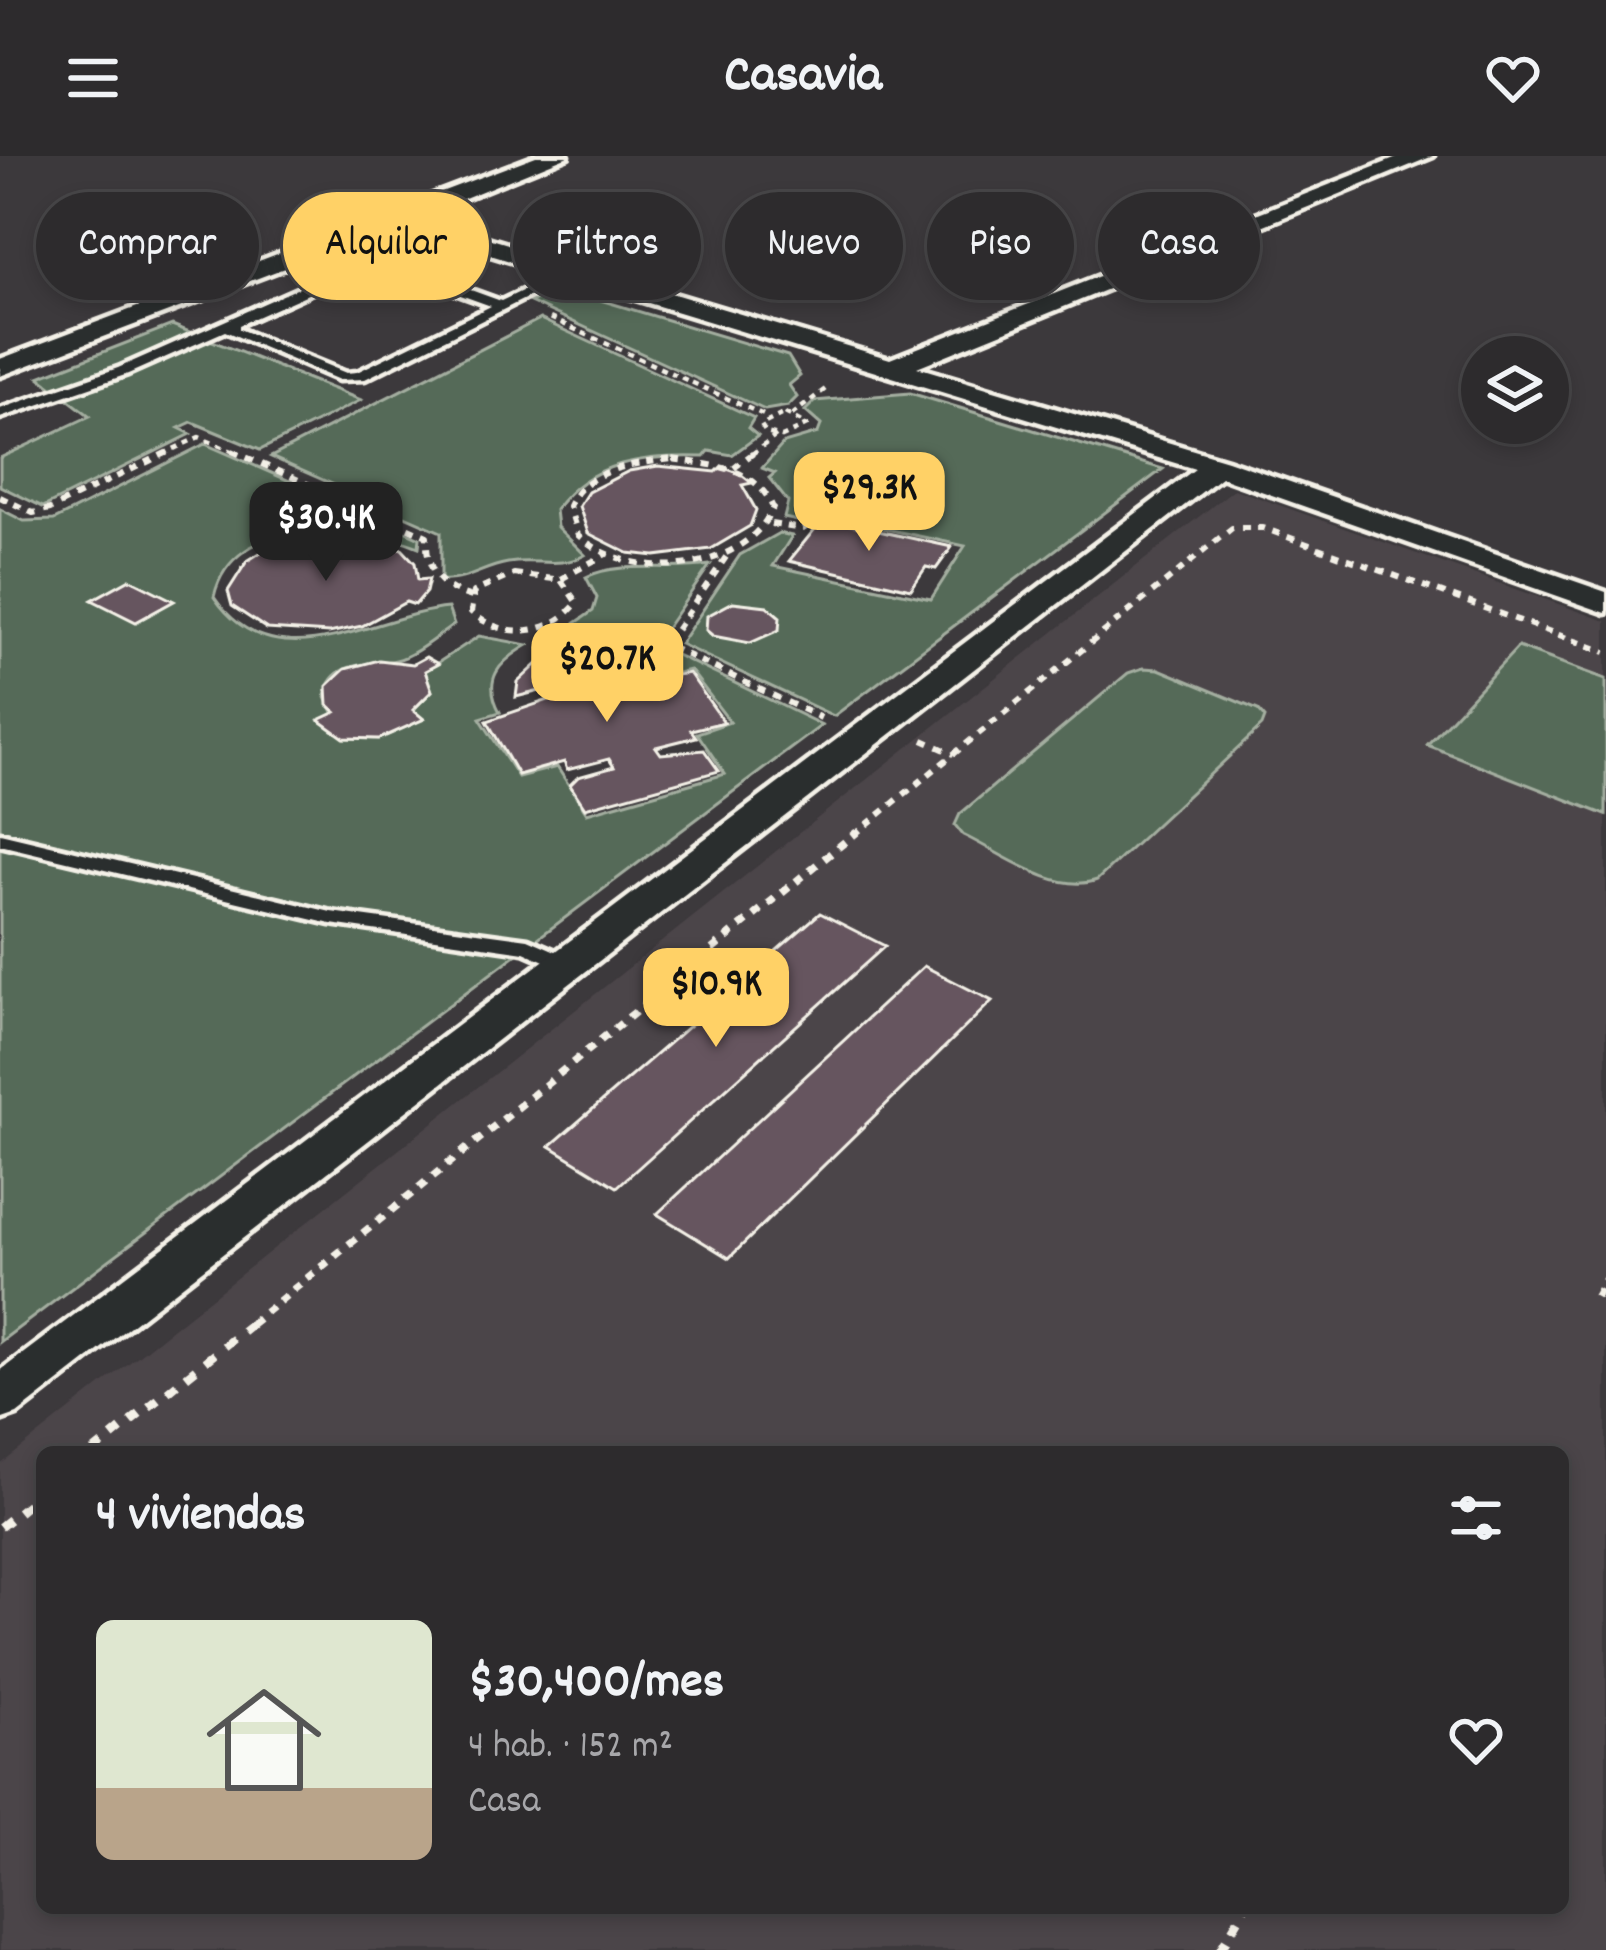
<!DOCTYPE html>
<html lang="es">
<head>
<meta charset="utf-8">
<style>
	body { margin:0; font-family:Dekko,sans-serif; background:#353335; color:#f1f3f6; height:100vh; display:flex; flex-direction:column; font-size:45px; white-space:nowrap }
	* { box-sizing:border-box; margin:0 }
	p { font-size:39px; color:#a7a7aa }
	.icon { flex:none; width:66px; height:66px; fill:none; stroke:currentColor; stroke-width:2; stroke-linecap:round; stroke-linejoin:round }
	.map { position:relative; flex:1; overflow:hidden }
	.sheet { position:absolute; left:36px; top:1290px; width:1533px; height:468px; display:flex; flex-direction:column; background:#2d2b2d; border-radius:18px; box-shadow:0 6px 18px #0003,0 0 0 3px #484749 }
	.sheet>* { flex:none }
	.top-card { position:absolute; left:36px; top:36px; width:1536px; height:108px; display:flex; gap:24px }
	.buttons { position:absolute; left:1461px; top:180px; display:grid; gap:24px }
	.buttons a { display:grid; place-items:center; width:108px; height:108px; border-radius:50%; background:#2d2b2d; box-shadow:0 6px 18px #0003,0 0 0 3px #484749; font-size:60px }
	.price { position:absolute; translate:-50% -102px; padding:0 27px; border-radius:24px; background:#ffd166; color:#111; font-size:39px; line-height:78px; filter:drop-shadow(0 3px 6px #0008) }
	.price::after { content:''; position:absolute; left:50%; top:72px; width:36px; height:27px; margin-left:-18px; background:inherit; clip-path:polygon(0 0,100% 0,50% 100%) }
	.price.current { background:#222; color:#fff }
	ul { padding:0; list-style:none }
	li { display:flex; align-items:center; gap:36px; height:300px; padding:0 60px }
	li+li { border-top:3px solid #484749 }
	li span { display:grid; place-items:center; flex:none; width:336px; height:240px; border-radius:18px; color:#555 }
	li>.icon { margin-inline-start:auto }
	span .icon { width:144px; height:144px; fill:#fffc; stroke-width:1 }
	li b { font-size:51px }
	h2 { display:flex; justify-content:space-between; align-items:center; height:144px; padding:0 60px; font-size:51px }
	.chip { padding:0 42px; border-radius:54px; background:#2d2b2d; box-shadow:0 6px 18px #0003,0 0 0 3px #484749; font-size:42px; line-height:108px }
	.chip.current { background:#ffd166; color:#111 }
	header { display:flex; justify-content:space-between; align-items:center; height:156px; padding:0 60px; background:#2d2b2d; font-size:54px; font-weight:700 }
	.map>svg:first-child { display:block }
	.built { fill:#4c4549; fill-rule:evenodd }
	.green { fill:#546b58; stroke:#a4aea0; stroke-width:3 }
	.building { fill:#66555e; stroke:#f4f1e8; stroke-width:3 }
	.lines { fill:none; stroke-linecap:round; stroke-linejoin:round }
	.lane-casing { stroke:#f4f1e8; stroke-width:9 }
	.street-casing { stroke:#f4f1e8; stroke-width:9 }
	.path-far3 { stroke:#f4f1e8; stroke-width:4.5; stroke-dasharray:6 6; stroke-linecap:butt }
	.path-far2 { stroke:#f4f1e8; stroke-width:6; stroke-dasharray:8 8; stroke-linecap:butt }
	.path-far1 { stroke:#f4f1e8; stroke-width:8; stroke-dasharray:9 9; stroke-linecap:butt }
	.path { stroke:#f4f1e8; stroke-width:9; stroke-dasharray:12 12; stroke-linecap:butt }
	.lane { fill:#2a2d2e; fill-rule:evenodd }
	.street { fill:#2a2d2e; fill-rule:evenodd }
</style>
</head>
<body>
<header><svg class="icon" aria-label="menu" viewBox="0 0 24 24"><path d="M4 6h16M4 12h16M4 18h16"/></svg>Casavia<svg class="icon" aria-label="heart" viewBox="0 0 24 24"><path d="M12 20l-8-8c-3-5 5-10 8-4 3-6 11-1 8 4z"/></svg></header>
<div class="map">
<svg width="1606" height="1794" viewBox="0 0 1606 1794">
	<rect width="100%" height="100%" fill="#3c393c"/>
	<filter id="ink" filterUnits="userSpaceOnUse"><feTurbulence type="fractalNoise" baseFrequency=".00833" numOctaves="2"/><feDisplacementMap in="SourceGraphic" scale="24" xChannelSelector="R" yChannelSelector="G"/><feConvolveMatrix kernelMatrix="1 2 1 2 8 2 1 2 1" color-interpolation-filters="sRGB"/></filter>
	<g filter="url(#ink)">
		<path class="built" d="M1234 333 1606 465V1794H0V1309ZM42 1296H1563V1752H42Z"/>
		<g class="green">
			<polygon points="560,132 788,200 800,220 789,229 797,241 788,250 765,254 530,146"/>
			<path d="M540 163 754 262 748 272 758 280 732 299 709 295 704 301C647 299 590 304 555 354L557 371 585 399C559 413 537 402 508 407 482 411 468 426 441 424V376L271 301Z"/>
			<polygon points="172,169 361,244 260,294 192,266 179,272 191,278 43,351 0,330 0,302 90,260 39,221"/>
			<polygon points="910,237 1163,313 834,560 680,488 740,399 779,377 792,380 773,410 931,443 965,390 808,356 803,366 784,362 788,346 769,322 775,317 762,312 784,287 818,277 821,269 805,255 815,245"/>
			<path d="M205 288 420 382 419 391C360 367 232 357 214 441 274 530 373 459 448 452L454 469C438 479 415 500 396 504 369 510 332 503 325 539L345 582 379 583 422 564 413 554 432 535 425 515 479 480 528 489C499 506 482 523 500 556L480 562 518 621 557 611 587 657 725 618 697 577 730 566 690 514 664 520 659 514 672 497 822 569 0 1186V353L24 365 54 364Z"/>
			<path d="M710 409 649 497 609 482 565 481 564 475 593 455 597 442 586 421C621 404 669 416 710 409Z"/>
			<polygon points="1518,491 1606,523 1606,659 1427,589"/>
			<path d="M1143 512 1159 513 1258 554 1265 562 1262 570 1097 724C1056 739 1001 697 963 679L955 669 960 658 1128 517Z"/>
		</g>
		<g class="building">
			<polygon points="658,310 716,316 721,311 739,317 752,327 742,329 756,354 750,370 711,393 655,400 628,397 588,377 579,350 588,336 629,315"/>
			<polygon points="823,363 952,391 936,413 926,411 911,433 789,405"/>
			<polygon points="322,378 379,383 402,393 415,407 418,424 429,423 426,436 415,449 406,446 362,470 329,477 267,473 232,450 228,435 247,405 268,392"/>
			<polygon points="130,423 174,445 136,466 92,444"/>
			<polygon points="733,446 767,450 780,461 779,474 750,487 713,480 706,474 707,460"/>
			<polygon points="591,490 615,491 651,509 605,520 611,529 689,517 724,566 691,574 696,581 656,591 661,598 704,594 719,615 585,652 570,629 578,621 614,611 609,603 567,614 564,606 518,619 487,565 566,538 560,530 516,541 518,526 545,501"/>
			<polygon points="426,501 438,508 425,515 432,535 413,554 424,563 379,583 344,582 319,564 336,556 328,549 327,530 345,513 379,504 413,508"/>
			<polygon points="820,757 885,790 617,1031 550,990"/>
			<polygon points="924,810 992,845 729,1102 657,1058"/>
		</g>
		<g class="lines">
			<defs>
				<g id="lane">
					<path d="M385 103 501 145 570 112 580 115 365 223 339 224 225 175 128 218 0 262V253L118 212 362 104ZM380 110 491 150 357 216 346 217 239 173V169L368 111Z"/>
					<polygon points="0,677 331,756 528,783 574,803 577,808 567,815 524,796 331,768 0,689"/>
				</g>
				<polygon id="street" points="536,0 568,0 418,61 890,203 1402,0 1433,0 917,211 1227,304 1606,436 1606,457 1221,321 17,1258 0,1264 0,1215 1195,313 395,70 0,220 0,203"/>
			</defs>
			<use href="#lane" class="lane-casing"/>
			<use href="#street" class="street-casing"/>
			<g class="path-far3">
				<polyline points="550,162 768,261"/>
				<polygon points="785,257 807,269 782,281 766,277 761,269"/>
				<polyline points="792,259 828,231"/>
				<polyline points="163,298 199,281 239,298"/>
				<polyline points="752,298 776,280"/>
			</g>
			<g class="path-far2">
				<path d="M232 295 427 380C425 414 440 432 472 441"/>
				<path d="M673 303C713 310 756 310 773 352 742 419 631 427 578 379L569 350C586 312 636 307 673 303Z"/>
				<polyline points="734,312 756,295"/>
				<polyline points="0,341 33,357 50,353 170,295"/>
				<polyline points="771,368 803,373 816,364"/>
				<polyline points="726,401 666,489 821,562"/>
				<path d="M514 418 561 424 577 447C550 480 504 484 471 456L474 436Z"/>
				<polyline points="561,423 606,398"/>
				<polyline points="923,584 954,598"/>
				<polyline points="854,679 1232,372 1263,372 1606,496"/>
			</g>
			<g class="path-far1">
				<polyline points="1596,1141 1606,1123"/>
				<polyline points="251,1168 857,676"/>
			</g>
			<g class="path">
				<polyline points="93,1296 255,1165"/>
				<polyline points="0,1371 42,1337"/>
				<polyline points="1220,1794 1245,1752"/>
			</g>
			<use href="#lane" class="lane"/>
			<use href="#street" class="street"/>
		</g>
	</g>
</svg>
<div class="buttons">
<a><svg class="icon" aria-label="layers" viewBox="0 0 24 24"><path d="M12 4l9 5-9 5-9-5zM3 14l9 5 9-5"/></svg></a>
</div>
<b class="price" style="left:869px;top:398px">$29.3K</b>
<b class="price current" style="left:326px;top:428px">$30.4K</b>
<b class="price" style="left:607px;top:569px">$20.7K</b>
<b class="price" style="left:716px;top:894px">$10.9K</b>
<div class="top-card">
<a class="chip">Comprar</a>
<a class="chip current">Alquilar</a>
<a class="chip">Filtros</a>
<a class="chip">Nuevo</a>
<a class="chip">Piso</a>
<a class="chip">Casa</a>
</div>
<section class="sheet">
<h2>4 viviendas<svg class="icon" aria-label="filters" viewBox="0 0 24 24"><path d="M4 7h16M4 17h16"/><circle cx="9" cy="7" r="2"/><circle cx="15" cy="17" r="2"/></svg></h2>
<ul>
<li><span style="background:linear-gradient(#dfe7d0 70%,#b9a48a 0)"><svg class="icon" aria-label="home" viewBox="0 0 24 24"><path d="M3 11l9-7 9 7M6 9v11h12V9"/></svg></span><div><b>$30,400/mes</b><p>4 hab. · 152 m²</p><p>Casa</p></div><svg class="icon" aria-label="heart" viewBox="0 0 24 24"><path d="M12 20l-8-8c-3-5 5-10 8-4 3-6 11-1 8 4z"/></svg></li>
</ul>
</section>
</div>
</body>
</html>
